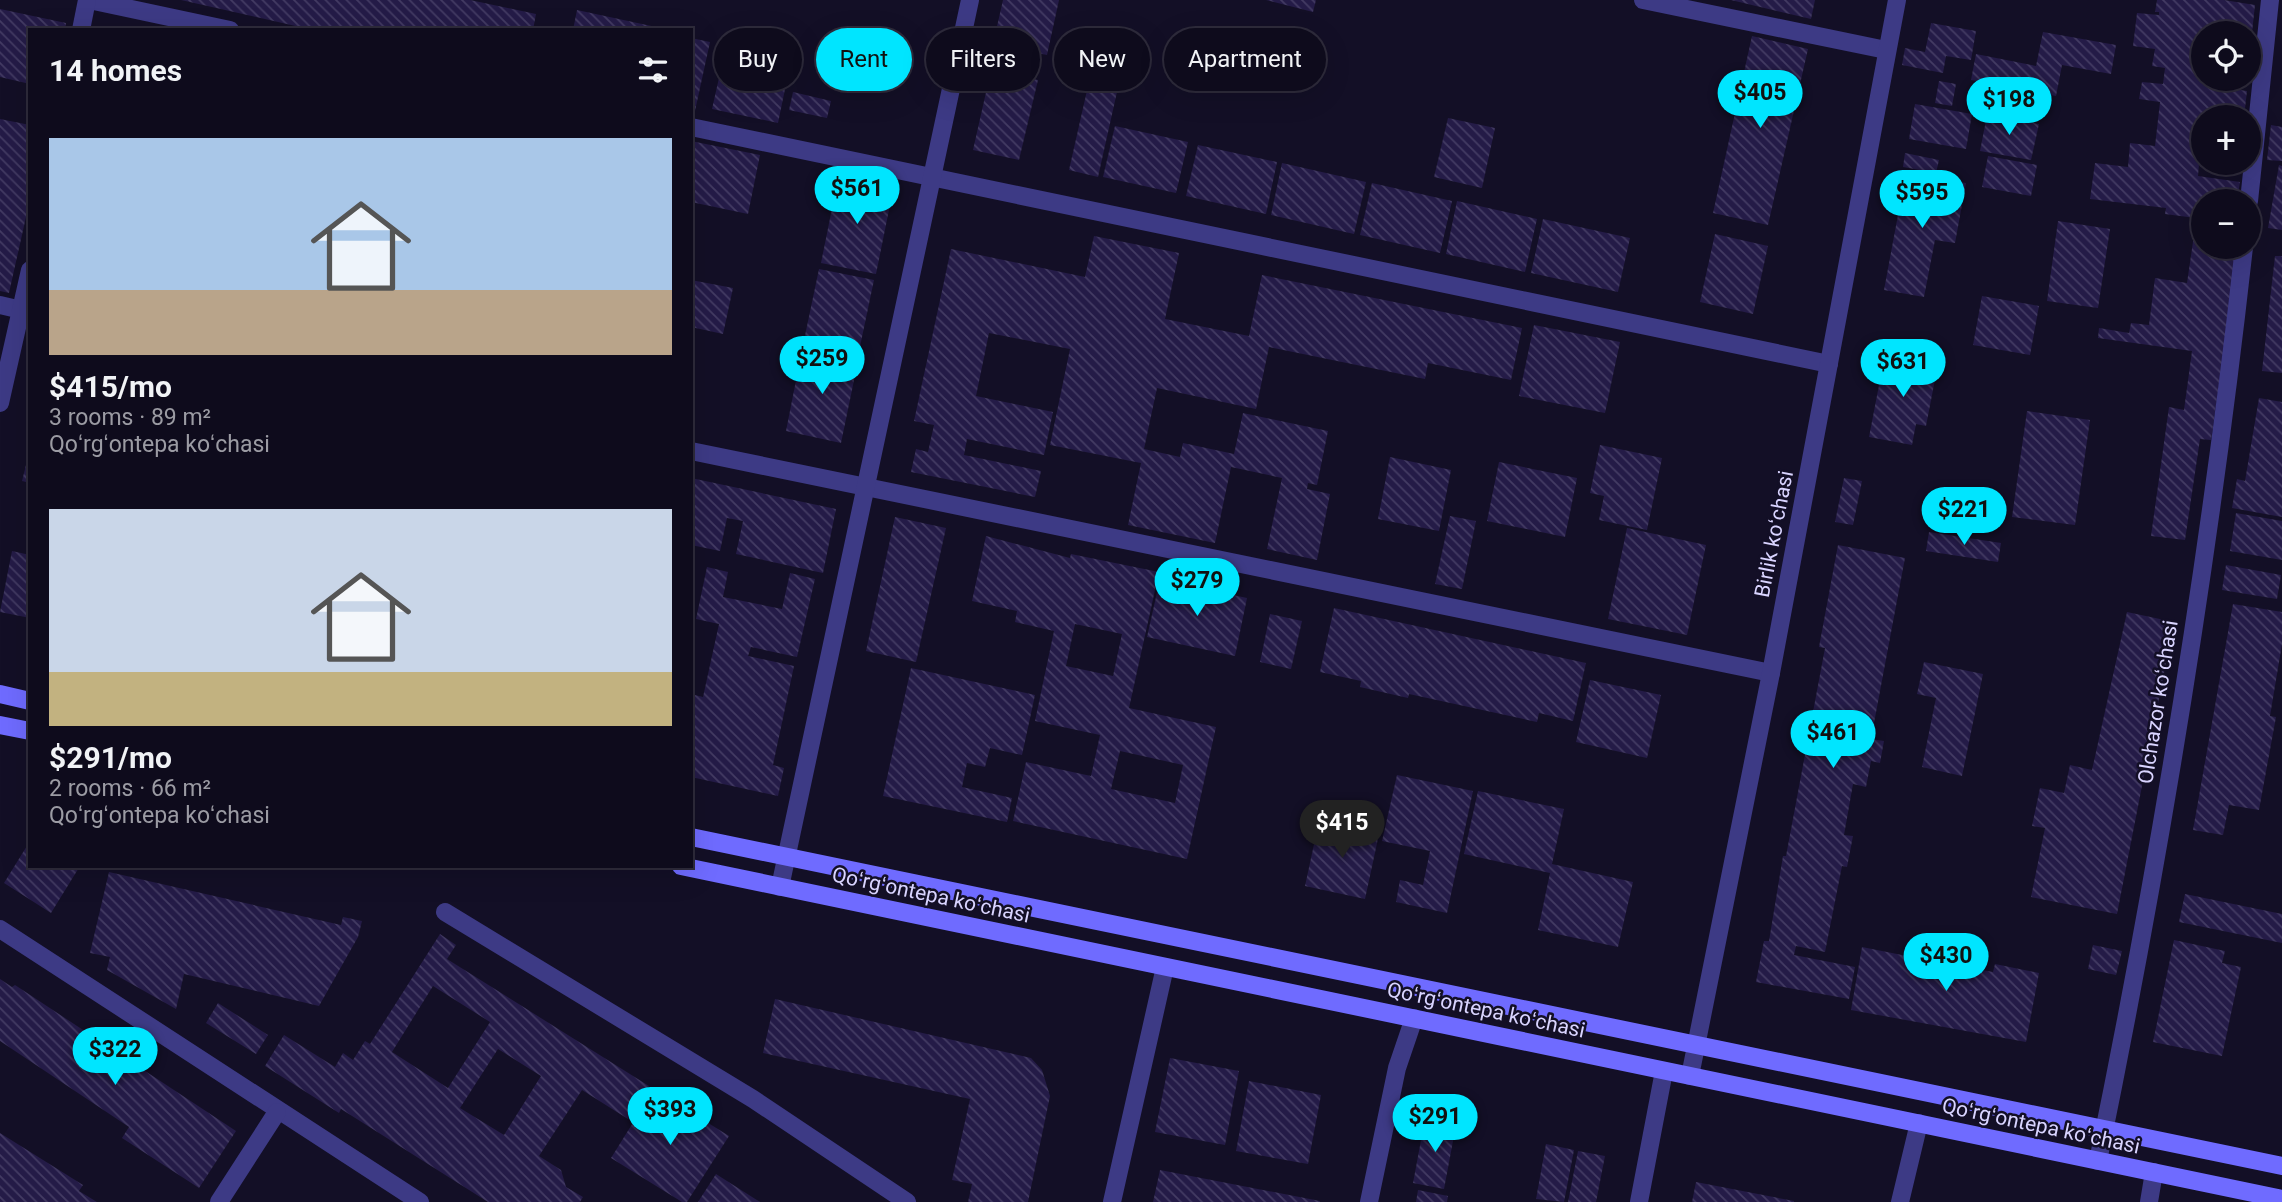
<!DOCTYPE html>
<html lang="en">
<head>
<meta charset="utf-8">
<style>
	body { margin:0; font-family:Roboto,sans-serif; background:#171425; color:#f1f3f6; height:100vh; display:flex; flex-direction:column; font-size:26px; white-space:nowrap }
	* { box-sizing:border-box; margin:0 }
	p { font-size:23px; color:#9b9ba3 }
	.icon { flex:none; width:38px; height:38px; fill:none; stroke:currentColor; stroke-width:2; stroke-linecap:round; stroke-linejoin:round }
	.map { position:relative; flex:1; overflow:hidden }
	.drawer { position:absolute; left:28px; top:28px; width:665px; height:840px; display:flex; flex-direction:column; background:#0e0b1c; border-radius:0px; box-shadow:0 7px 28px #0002,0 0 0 2px #2e2b3b }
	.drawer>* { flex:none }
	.top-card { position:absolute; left:714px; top:28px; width:665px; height:63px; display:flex; gap:14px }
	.buttons { position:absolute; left:2191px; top:21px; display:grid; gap:14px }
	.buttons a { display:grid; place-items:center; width:70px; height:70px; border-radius:50%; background:#0e0b1c; box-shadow:0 7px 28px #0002,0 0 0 2px #2e2b3b; font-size:35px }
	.price { position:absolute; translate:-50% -60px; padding:0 16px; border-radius:24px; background:#00e5ff; color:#111; font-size:23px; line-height:46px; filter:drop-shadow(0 2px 4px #0008) }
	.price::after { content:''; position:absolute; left:50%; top:42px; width:21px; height:16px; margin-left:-10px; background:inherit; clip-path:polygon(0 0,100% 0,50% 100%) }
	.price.current { background:#222; color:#fff }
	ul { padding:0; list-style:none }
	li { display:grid; align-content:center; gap:14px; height:371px; padding:0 21px }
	li span { display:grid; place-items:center; height:217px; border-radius:0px; color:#555 }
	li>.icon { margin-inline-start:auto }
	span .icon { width:126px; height:126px; fill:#fffc; stroke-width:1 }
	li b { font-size:30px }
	h2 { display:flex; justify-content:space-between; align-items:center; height:84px; padding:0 21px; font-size:30px }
	.pill { padding:0 24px; border-radius:32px; background:#0e0b1c; box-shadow:0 7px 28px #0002,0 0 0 2px #2e2b3b; font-size:24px; line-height:63px }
	.pill.current { background:#00e5ff; color:#111 }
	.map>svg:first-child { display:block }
	.building { fill:url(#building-back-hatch); fill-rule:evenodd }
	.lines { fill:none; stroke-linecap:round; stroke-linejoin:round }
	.minor { stroke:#3d3a85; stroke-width:18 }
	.secondary { stroke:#6f6bff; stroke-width:18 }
	.labels { text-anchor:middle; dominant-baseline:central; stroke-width:5; stroke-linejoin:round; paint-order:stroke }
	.street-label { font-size:21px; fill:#d9d4ff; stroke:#130f26 }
</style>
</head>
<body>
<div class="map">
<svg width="2282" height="1202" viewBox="0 0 2282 1202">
	<defs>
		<pattern id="building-back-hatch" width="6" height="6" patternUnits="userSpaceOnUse" patternTransform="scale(1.75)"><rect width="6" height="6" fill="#241b47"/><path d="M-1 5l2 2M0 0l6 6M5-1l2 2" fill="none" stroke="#433b63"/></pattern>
	</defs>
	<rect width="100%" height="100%" fill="#130f26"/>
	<g class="building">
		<polygon points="181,0 470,0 536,14 533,30 313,30"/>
		<polygon points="1003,0 1059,0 1047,55 993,44"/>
		<polygon points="1266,0 1316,0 1313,12"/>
		<polygon points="1731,0 1815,0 1811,19"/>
		<polygon points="2157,0 2224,0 2255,5 2251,42 2249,33 2203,33 2203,79 2219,79 2218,87 2247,91 2244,117 2206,114 2203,117 2198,176 2240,182 2237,201 2203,201 2203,219 2165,214 2166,208 2090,199 2095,163 2128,167 2130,143 2155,146 2160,102 2139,99 2142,82 2163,84 2165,68 2152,66 2155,49 2133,46 2137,13 2159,15 2159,12 2155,12"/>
		<polygon points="0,9 66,23 65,30 30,30 30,84 0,77"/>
		<polygon points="577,10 656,27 655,30 573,30"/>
		<polygon points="1931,23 1976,31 1971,60 1946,56 1943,73 1902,65 1905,48 1925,52"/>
		<polygon points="2043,32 2116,45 2111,74 2062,65 2056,96 1971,80 1976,54 2036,66"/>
		<polygon points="1752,36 1808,49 1768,225 1713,213"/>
		<polygon points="691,38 710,42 695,111 691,110"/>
		<polygon points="725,51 790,65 778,123 712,109"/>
		<polygon points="991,70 1038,80 1019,160 973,150"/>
		<polygon points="1939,81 1956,84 1952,106 1935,103"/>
		<polygon points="1088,86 1117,92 1098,177 1069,170"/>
		<polygon points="793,92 831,101 827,118 789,110"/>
		<polygon points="1915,104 1972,114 1966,149 1909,139"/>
		<polygon points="1987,115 2039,124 2031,160 1980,151"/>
		<polygon points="1448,118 1495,128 1482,188 1434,177"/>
		<polygon points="0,119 30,125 30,199 9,293 0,291"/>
		<polygon points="2271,125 2282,127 2282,161 2267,160"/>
		<polygon points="1115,126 1188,142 1176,193 1103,177"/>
		<polygon points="691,141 760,155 748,214 691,202"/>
		<polygon points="1198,145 1277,162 1266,214 1186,196"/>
		<polygon points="1905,153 1939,160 1936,173 1903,167"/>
		<polygon points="1988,156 2037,165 2031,196 1982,187"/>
		<polygon points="1282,163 1366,182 1354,234 1271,215"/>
		<polygon points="2279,165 2282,166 2282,230 2268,228"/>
		<polygon points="1906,172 1966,183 1955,243 1935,240 1924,297 1884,290"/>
		<polygon points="838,179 893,190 876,274 821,263"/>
		<polygon points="1372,183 1452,201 1440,253 1360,235"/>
		<polygon points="1457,201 1537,219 1525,272 1446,254"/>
		<polygon points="1543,219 1630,238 1618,292 1531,273"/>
		<polygon points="2058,221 2110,229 2098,308 2047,301"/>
		<polygon points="2195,228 2203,229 2203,247 2239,247 2211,440 2200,439 2185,540 2151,536 2169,407 2184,410 2192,351 2098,338 2099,328 2129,333 2131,323 2149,325 2155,278 2187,283"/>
		<polygon points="1715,234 1768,246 1753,314 1700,302"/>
		<polygon points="1094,236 1179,253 1165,319 1249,336 1262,275 1522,328 1511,380 1428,363 1425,379 1269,347 1256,409 1157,388 1144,449 1180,457 1183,443 1234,454 1243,413 1328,431 1317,485 1308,483 1307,489 1330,494 1317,560 1267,549 1282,478 1231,467 1215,543 1128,525 1141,463 1050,445 1070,349 989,333 976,396 1053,412 1044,455 967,439 964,455 1041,471 1035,497 911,472 916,449 928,452 934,425 914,421 951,249 1085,277"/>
		<polygon points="2275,256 2282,256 2282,373 2262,371"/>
		<polygon points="819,269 874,280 858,356 803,345"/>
		<polygon points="691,280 733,288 723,334 691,327"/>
		<polygon points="1982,296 2039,306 2030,355 1973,345"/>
		<polygon points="1534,325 1620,342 1605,413 1519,396"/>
		<polygon points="802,350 858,361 841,443 786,431"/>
		<polygon points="1885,354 1938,364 1926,426 1916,424 1912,445 1869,437"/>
		<polygon points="2259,398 2282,402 2282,517 2232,508 2237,479 2245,481"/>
		<polygon points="2027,411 2090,420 2075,525 2012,517"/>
		<polygon points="1600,445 1662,458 1647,530 1599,520 1604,496 1590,493"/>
		<polygon points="30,449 30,483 22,481"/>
		<polygon points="1390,457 1451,470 1439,531 1378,519"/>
		<polygon points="1499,462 1577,478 1565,537 1487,521"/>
		<polygon points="691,478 836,509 823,573 736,554 743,521 727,518 720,551 691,545"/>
		<polygon points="1844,478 1862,481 1853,525 1835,522"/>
		<polygon points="2236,513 2282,521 2282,560 2230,551"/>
		<polygon points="1450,516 1476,521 1462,589 1435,584"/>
		<polygon points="895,517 946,528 916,662 866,651"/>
		<polygon points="1627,528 1706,545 1687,635 1608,619"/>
		<polygon points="1929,532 2001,543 1998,562 1926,551"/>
		<path d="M986 536 1070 558 1071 554 1159 572 1129 708 1216 727 1187 859 1013 821 1026 762 1091 776 1100 735 1035 721 1054 631 1015 622 1017 611 972 601ZM1075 624 1122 634 1113 676 1066 666ZM1120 751 1183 765 1175 803 1111 789Z"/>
		<polygon points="1838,545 1905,558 1871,739 1884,741 1880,763 1871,761 1866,787 1853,784 1844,835 1853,836 1847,867 1842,866 1825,952 1796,946 1794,955 1855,967 1849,999 1756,982 1764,941 1769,941 1783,856 1786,856 1825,648 1819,647"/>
		<polygon points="12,551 30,555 30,618 0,612"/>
		<polygon points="2226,565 2281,575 2277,599 2222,590"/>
		<polygon points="707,567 728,572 723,597 782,609 790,573 815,579 797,657 751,647 748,656 794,666 773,765 784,768 778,796 691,777 691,694 703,697 719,624 696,619"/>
		<polygon points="1160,579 1247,598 1235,656 1147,637"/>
		<polygon points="2233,604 2282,612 2282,644 2270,716 2276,717 2259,810 2229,805 2223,835 2193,830"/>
		<polygon points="1334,608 1586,663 1573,721 1539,713 1537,722 1409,694 1408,698 1360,687 1361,681 1320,672"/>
		<polygon points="2127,612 2174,622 2117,914 2031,897 2045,828 2032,826 2040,788 2064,793 2070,765 2092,770"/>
		<polygon points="1270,614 1302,621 1291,669 1260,662"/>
		<polygon points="1924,662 1983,674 1962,776 1922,767 1936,698 1917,694"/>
		<polygon points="911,668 1035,695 1022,755 990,748 985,767 967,763 962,787 1012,798 1007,822 883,796"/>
		<polygon points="1590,680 1661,695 1647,758 1576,742"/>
		<polygon points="1397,775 1473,791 1447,913 1396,902 1400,880 1423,885 1430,851 1382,841"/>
		<polygon points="1478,791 1564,809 1552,864 1633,882 1618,947 1538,930 1550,873 1464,854"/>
		<polygon points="1319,821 1379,834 1365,899 1305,886"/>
		<polygon points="30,841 30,866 80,866 51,913 4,883"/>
		<polygon points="109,872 341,925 343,917 362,921 358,937 319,1006 184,974 176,1009 107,970 110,957 90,953"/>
		<polygon points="2185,894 2282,914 2282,943 2179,922"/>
		<path d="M440 934 456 945 447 959 649 1086 628 1119 582 1090 539 1156 561 1170 566 1187 583 1197 580 1202H488L341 1109 339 1113 265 1066 284 1035 335 1067 343 1053 353 1060 365 1041 370 1044ZM433 986 490 1022 448 1088 392 1052ZM498 1049 541 1076 504 1135 460 1108Z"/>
		<polygon points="2174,940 2225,951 2222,963 2241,967 2222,1056 2153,1042"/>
		<polygon points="2093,945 2122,951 2116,975 2088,969"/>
		<polygon points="1862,947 1907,956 1909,949 1952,956 1951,964 1993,972 1995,964 2039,973 2026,1042 1851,1010"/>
		<polygon points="0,979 12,987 15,985 236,1131 199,1188 122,1138 129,1127 0,1041"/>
		<polygon points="775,999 1031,1058 1042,1070 1050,1096 1028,1202 968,1202 972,1184 952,1180 970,1099 763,1053"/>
		<polygon points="218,1003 268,1035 256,1054 206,1023"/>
		<polygon points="1170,1058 1239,1071 1225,1145 1155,1132"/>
		<polygon points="1249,1081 1321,1095 1308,1164 1236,1151"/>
		<polygon points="654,1089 729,1136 687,1202 682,1202 611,1158"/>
		<polygon points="1425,1119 1456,1125 1444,1189 1413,1183"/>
		<polygon points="0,1133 83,1185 79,1191 97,1202 0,1202"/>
		<polygon points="1546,1144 1574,1150 1564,1202 1536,1199"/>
		<polygon points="1578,1151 1605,1156 1596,1202 1568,1202"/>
		<polygon points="1160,1170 1320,1201 1320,1202 1153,1202"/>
		<polygon points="716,1174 760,1202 698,1202"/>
		<polygon points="1696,1182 1794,1201 1794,1202 1692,1202"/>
		<polygon points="1418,1190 1448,1196 1447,1202 1416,1202"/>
	</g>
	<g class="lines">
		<g class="minor">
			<polyline points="89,0 230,30"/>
			<polyline points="1643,0 1886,50"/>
			<polyline points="81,30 87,0"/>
			<polyline points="691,127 1829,364"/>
			<polyline points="2249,201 2270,0"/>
			<polyline points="0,305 30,312"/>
			<polyline points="0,403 30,270"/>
			<polyline points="691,451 1771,673"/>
			<polyline points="780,887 970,0"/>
			<polyline points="445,912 753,1099 907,1202"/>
			<polyline points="0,929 420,1202"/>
			<polyline points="1690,1076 1771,673 1897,0"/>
			<path d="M2098 1161C2160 859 2210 553 2244 247"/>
			<polyline points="219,1202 277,1112"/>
			<polyline points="1112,1202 1165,967"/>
			<polyline points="1369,1202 1397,1068 1414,1018"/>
			<polyline points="1639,1202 1664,1071"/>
			<polyline points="1900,1202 1919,1123"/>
			<polyline points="2149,1202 2154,1172"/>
		</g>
		<g class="secondary">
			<polyline points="0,694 30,701"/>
			<polyline points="0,725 30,731"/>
			<polyline points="691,837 2282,1166"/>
			<polyline points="681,866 2282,1199"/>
		</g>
	</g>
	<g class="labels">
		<g class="street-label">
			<text transform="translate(1774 534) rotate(-79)">Birlik koʻchasi</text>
			<text transform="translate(2158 702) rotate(-81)">Olchazor koʻchasi</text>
			<text transform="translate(931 895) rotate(12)">Qoʻrgʻontepa koʻchasi</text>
			<text transform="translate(1486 1010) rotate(12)">Qoʻrgʻontepa koʻchasi</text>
			<text transform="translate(2041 1126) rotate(12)">Qoʻrgʻontepa koʻchasi</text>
		</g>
	</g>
</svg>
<div class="buttons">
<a><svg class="icon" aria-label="locate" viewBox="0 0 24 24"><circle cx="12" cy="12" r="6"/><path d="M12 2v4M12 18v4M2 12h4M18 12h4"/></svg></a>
<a>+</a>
<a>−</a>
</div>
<b class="price" style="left:1760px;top:130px">$405</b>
<b class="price" style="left:2009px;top:137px">$198</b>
<b class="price" style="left:857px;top:226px">$561</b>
<b class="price" style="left:1922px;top:230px">$595</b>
<b class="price" style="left:822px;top:396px">$259</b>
<b class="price" style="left:1903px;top:399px">$631</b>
<b class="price" style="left:1964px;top:547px">$221</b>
<b class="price" style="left:1197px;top:618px">$279</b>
<b class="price" style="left:1833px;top:770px">$461</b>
<b class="price current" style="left:1342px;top:860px">$415</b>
<b class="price" style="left:1946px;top:993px">$430</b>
<b class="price" style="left:115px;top:1087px">$322</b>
<b class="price" style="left:670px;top:1147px">$393</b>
<b class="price" style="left:1435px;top:1154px">$291</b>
<div class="top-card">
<a class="pill">Buy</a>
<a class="pill current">Rent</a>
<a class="pill">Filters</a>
<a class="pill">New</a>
<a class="pill">Apartment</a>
</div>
<section class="drawer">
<h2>14 homes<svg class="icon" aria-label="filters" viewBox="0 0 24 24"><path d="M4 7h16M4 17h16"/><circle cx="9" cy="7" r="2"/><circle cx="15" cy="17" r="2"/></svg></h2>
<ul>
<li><span style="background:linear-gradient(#a9c7e8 70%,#b9a48a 0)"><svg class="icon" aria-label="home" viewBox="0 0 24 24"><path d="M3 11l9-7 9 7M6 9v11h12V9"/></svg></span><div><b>$415/mo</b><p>3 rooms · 89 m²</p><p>Qoʻrgʻontepa koʻchasi</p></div></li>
<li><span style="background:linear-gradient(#c9d6e8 75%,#c2b280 0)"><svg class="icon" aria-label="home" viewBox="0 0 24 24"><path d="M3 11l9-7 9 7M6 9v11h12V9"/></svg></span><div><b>$291/mo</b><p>2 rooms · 66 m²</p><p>Qoʻrgʻontepa koʻchasi</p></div></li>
</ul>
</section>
</div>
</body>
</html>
